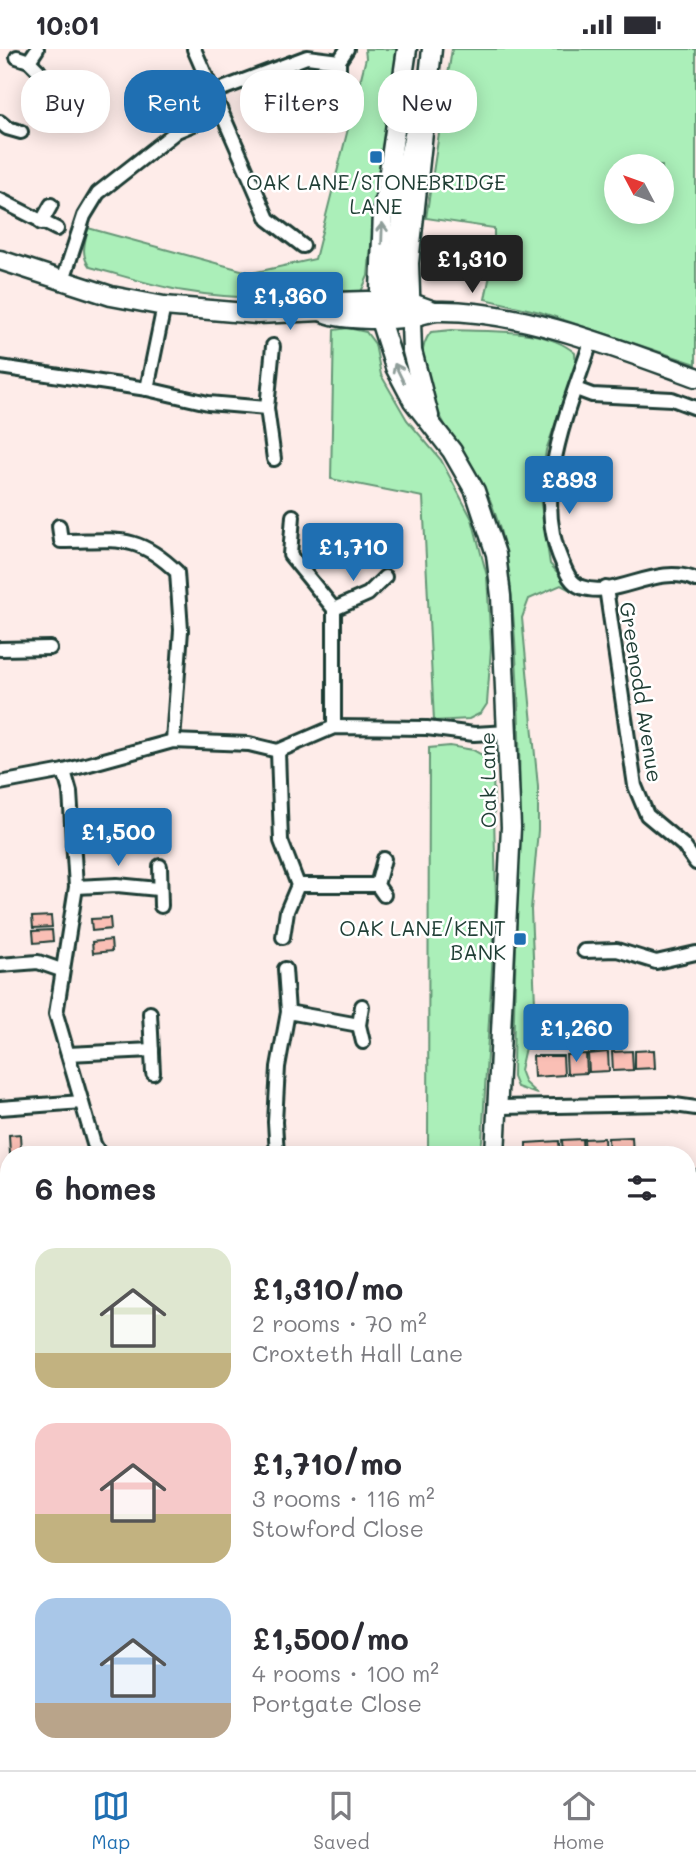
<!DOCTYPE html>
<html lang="en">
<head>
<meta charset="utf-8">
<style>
	body { margin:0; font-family:Mali,sans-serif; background:#f2f2f3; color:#2b2b33; height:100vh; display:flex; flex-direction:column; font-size:26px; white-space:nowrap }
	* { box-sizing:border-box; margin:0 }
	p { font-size:23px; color:#7c7c81 }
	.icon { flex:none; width:38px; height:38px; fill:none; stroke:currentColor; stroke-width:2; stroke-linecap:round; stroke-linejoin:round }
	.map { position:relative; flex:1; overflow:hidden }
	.side { position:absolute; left:0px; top:1097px; width:696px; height:625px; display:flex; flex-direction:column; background:#fff; border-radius:28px 28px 0 0; box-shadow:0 4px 18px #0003 }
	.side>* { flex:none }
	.guide { position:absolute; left:21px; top:21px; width:654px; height:63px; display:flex; gap:14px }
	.needle { width:46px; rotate:311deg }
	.tools { position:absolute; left:604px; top:105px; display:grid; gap:14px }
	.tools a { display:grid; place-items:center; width:70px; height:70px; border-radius:50%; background:#fff; box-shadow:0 4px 18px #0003; font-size:35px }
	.price { position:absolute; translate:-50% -60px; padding:0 16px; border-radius:7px; background:#1f6fb2; color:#fff; font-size:23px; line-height:46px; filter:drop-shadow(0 2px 4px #0008) }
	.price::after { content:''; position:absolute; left:50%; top:42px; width:21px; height:16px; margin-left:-10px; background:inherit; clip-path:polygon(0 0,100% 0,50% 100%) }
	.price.on { background:#222; color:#fff }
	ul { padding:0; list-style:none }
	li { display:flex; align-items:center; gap:21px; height:175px; padding:0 35px }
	li span { display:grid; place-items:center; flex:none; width:196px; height:140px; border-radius:21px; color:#555 }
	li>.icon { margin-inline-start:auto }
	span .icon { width:84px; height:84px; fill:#fffc; stroke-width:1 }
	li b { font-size:30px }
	h2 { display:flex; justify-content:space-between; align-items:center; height:84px; padding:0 35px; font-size:30px }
	.chip { padding:0 24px; border-radius:28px; background:#fff; box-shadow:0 4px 18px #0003; font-size:24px; line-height:63px }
	.chip.on { background:#1f6fb2; color:#fff }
	.status { display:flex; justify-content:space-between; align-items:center; height:49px; padding:0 35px; background:#fff; direction:ltr }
	.status svg { height:19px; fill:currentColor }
	.tabs { display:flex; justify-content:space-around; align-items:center; height:98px; border-top:2px solid #e1e1e2; background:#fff; font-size:19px; color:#7c7c81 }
	.tabs a { display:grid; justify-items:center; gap:4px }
	.tabs .on { color:#1f6fb2 }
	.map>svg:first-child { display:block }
	.green { fill:#abefb9; stroke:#659676; stroke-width:2; fill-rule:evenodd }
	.building { fill:#fabfb5; stroke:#1f3d34; stroke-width:2 }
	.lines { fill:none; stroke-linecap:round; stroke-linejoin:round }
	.street-casing { stroke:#1f3d34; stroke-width:18 }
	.secondary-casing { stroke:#1f3d34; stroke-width:23 }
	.street { stroke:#fff; stroke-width:12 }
	.secondary { stroke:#fff; stroke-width:18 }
	.oneway { stroke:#8f9e9a }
	.poi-dot { fill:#1f6fb2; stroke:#fff; stroke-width:2.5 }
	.labels { text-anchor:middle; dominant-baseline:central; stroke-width:5; stroke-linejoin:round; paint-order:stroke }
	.poi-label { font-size:21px; fill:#1f3d34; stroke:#fff }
	.street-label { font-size:21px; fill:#1f3d34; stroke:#fff }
</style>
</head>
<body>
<div class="status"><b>10:01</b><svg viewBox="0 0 49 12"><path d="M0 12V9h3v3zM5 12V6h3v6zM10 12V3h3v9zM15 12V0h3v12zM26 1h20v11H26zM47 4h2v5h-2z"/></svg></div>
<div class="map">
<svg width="696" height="1721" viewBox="0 0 696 1721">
	<rect width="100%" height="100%" fill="#feece9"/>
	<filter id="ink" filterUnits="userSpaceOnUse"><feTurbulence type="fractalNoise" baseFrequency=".0143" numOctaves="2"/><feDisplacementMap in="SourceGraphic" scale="14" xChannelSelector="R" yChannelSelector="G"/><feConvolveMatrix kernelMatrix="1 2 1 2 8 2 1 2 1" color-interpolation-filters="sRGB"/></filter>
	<g filter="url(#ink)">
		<g class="green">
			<path d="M365 0H397L377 134 368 227 361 243C302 250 242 252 184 242 153 237 121 226 90 218 80 206 85 193 88 179L252 224 315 210 366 9Z"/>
			<path d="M452 0H696V315L540 263 485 250 494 207V179L426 169ZM616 117H662V163H616Z"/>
			<polygon points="348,279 366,283 375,295 381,326 407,371 441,411 472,470 487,527 491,599 487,655 481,664 469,670 434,672 423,448 331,430 334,281"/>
			<path d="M452 281C489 283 545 278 575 304L576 318 546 401 540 448 550 515 576 544 561 536 529 550 522 569 538 738V781L531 861 535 954 520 1021 525 1034 537 1045 517 1038 513 1028C514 894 524 760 517 626 515 587 513 548 507 510 503 491 497 466 489 449 470 411 397 323 431 283Z"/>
			<polygon points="450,697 473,701 489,710 493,723 496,850 482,1092 477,1106 428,1106 429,699"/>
			<polygon points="696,1413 696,1566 688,1566 688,1414"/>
		</g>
		<g class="building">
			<polygon points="51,867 52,878 33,879 32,868"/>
			<polygon points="110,869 111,880 92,882 91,870"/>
			<polygon points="52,881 53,892 34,894 33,882"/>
			<polygon points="111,891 112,902 93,904 92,893"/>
			<polygon points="654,1001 655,1019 635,1020 635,1002"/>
			<polygon points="632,1002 633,1021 613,1022 612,1003"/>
			<polygon points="608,1003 609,1022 589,1023 588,1005"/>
			<polygon points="586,1005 587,1024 567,1025 566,1006"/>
			<polygon points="533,1007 563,1007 564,1026 534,1028"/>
			<polygon points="20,1085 21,1104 10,1105 9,1086"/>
			<polygon points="632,1088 633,1106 609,1106 608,1089"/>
			<polygon points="604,1089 605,1106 585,1106 584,1090"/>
			<polygon points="582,1090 583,1106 563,1106 562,1091"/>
			<polygon points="559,1092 560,1106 526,1106 526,1094"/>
			<polygon points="694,1668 696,1694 688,1694 688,1674 694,1674"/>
		</g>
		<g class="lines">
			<defs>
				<g id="street">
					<polyline points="194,0 268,170 303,197"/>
					<polyline points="17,8 29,12 39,22"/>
					<polyline points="29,12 37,0"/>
					<polyline points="339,30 339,12 347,0"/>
					<polyline points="214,43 307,8 339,12"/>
					<polyline points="0,73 7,79 21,83"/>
					<polyline points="0,151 57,180"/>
					<polyline points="41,174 51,156"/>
					<polyline points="63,231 84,167 98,144 177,82 220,64"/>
					<path d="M592 290C570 358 530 443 562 513 566 522 570 534 581 538 616 551 657 513 696 531"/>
					<polyline points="273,297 267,359 274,410"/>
					<polyline points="0,318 147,340 208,354 267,359"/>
					<polyline points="147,340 164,257"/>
					<polyline points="576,340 592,346 672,350 696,359"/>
					<polyline points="293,467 290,506 334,560 334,678"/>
					<path d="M59 477 61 492C115 492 136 483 177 523L181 581 173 692"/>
					<polyline points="606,539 635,737 647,766 683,796 696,814"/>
					<polyline points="334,560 368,545 385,528"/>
					<polyline points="0,600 50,599"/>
					<polyline points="278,702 281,792 298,836 287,862 283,888"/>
					<polyline points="64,722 70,743 76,838 56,965 94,1095 100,1106"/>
					<polyline points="0,734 64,722 173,692 249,695 278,702 334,678 427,679 474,685 509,683"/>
					<polyline points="160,817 161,857"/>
					<polyline points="298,836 377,836"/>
					<polyline points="76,838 117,836 158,840"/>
					<polyline points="384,846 377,836 384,810"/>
					<polyline points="584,902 617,901 656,913 696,904"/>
					<polyline points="0,916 38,913 61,921"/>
					<polyline points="362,957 359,976 363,993"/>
					<polyline points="288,963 359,976"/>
					<polyline points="150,964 153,1024"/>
					<polyline points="68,1005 152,1001"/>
					<polyline points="497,1058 668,1055 696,1059"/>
					<polyline points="0,1059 82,1053"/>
					<polyline points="277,1106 275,1073 278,1018 288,963 285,920"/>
					<polyline points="696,1128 696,1142"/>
					<polyline points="688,1186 696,1186"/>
					<polyline points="0,1207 9,1206"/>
					<polyline points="0,1325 9,1325"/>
					<polyline points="688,1331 696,1333"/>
					<polyline points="0,1576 9,1578"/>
					<polyline points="688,1646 696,1646"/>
					<polyline points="0,1700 9,1702"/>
					<polyline points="67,1713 97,1721"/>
					<polyline points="283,1713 288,1721"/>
					<polyline points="242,1721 252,1713"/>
				</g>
				<g id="secondary">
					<polyline points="407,0 383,163 379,268 395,318 413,352 452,402 475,442 496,505 501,547 511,778 495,1106"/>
					<polyline points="0,211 111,247 164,257 257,265 321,262 335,253 367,252 409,253 434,262"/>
					<polyline points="386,260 396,243 403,132 414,86"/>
					<path d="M321 262C339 272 388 271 410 268 419 267 428 263 437 262 519 260 619 300 696 328"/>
					<polyline points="429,367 412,302 409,214 432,0"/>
					<polyline points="0,1408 9,1410"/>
					<polyline points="0,1437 9,1439"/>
					<polyline points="457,1713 457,1721"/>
					<polyline points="493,1721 493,1713"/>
				</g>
			</defs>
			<use href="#street" class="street-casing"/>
			<use href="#secondary" class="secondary-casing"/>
			<use href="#street" class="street"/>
			<use href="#secondary" class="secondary"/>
		</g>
		<defs><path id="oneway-shaft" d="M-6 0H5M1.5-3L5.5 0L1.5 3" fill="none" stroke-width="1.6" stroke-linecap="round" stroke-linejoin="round" transform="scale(1.75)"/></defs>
		<g class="oneway">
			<use href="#oneway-shaft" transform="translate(382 184) rotate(-88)"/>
			<use href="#oneway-shaft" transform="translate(399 324) rotate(-116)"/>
		</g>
	</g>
	<g class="poi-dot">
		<rect x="369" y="101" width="14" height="14" rx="3.5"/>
		<rect x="513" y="883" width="14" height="14" rx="3.5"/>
	</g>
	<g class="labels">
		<g class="poi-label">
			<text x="376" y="132">OAK LANE/STONEBRIDGE<tspan x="376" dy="24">LANE</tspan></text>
			<text x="506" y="878" text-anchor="end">OAK LANE/KENT<tspan x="506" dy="24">BANK</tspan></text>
		</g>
		<g class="street-label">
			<text transform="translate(642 643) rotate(81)">Greenodd Avenue</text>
			<text transform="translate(487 731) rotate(-91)">Oak Lane</text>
		</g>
	</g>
</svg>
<div class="tools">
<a><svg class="needle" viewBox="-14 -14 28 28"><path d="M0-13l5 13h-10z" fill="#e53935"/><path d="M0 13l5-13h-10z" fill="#7c7c81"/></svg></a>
</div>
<b class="price on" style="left:472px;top:246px">£1,310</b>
<b class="price" style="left:290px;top:283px">£1,360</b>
<b class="price" style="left:569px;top:467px">£893</b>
<b class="price" style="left:353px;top:534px">£1,710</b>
<b class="price" style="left:118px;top:819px">£1,500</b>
<b class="price" style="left:576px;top:1015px">£1,260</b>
<div class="guide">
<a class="chip">Buy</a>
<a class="chip on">Rent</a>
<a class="chip">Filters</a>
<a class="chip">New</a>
</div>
<section class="side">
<h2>6 homes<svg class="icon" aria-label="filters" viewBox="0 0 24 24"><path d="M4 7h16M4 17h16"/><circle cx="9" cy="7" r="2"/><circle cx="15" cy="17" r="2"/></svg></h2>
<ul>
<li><span style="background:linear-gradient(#dfe7d0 75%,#c2b280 0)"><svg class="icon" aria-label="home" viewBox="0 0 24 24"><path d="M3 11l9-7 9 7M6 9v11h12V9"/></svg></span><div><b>£1,310/mo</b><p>2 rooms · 70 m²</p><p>Croxteth Hall Lane</p></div></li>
<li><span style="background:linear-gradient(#f6c9c9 65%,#c2b280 0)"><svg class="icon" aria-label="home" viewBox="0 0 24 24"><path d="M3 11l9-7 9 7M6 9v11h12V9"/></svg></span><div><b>£1,710/mo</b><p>3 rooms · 116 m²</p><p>Stowford Close</p></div></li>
<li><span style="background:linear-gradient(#a9c7e8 75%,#b9a48a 0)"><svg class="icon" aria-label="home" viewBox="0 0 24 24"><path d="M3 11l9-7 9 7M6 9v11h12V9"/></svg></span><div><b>£1,500/mo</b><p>4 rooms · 100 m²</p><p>Portgate Close</p></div></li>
</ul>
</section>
</div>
<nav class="tabs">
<a class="on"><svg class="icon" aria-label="map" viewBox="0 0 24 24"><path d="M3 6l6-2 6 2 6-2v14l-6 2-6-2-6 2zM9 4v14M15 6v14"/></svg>Map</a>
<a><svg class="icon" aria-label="saved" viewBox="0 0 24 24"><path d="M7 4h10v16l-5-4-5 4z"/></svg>Saved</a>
<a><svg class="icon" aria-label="home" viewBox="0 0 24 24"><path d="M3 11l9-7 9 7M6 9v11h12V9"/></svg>Home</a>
</nav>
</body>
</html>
